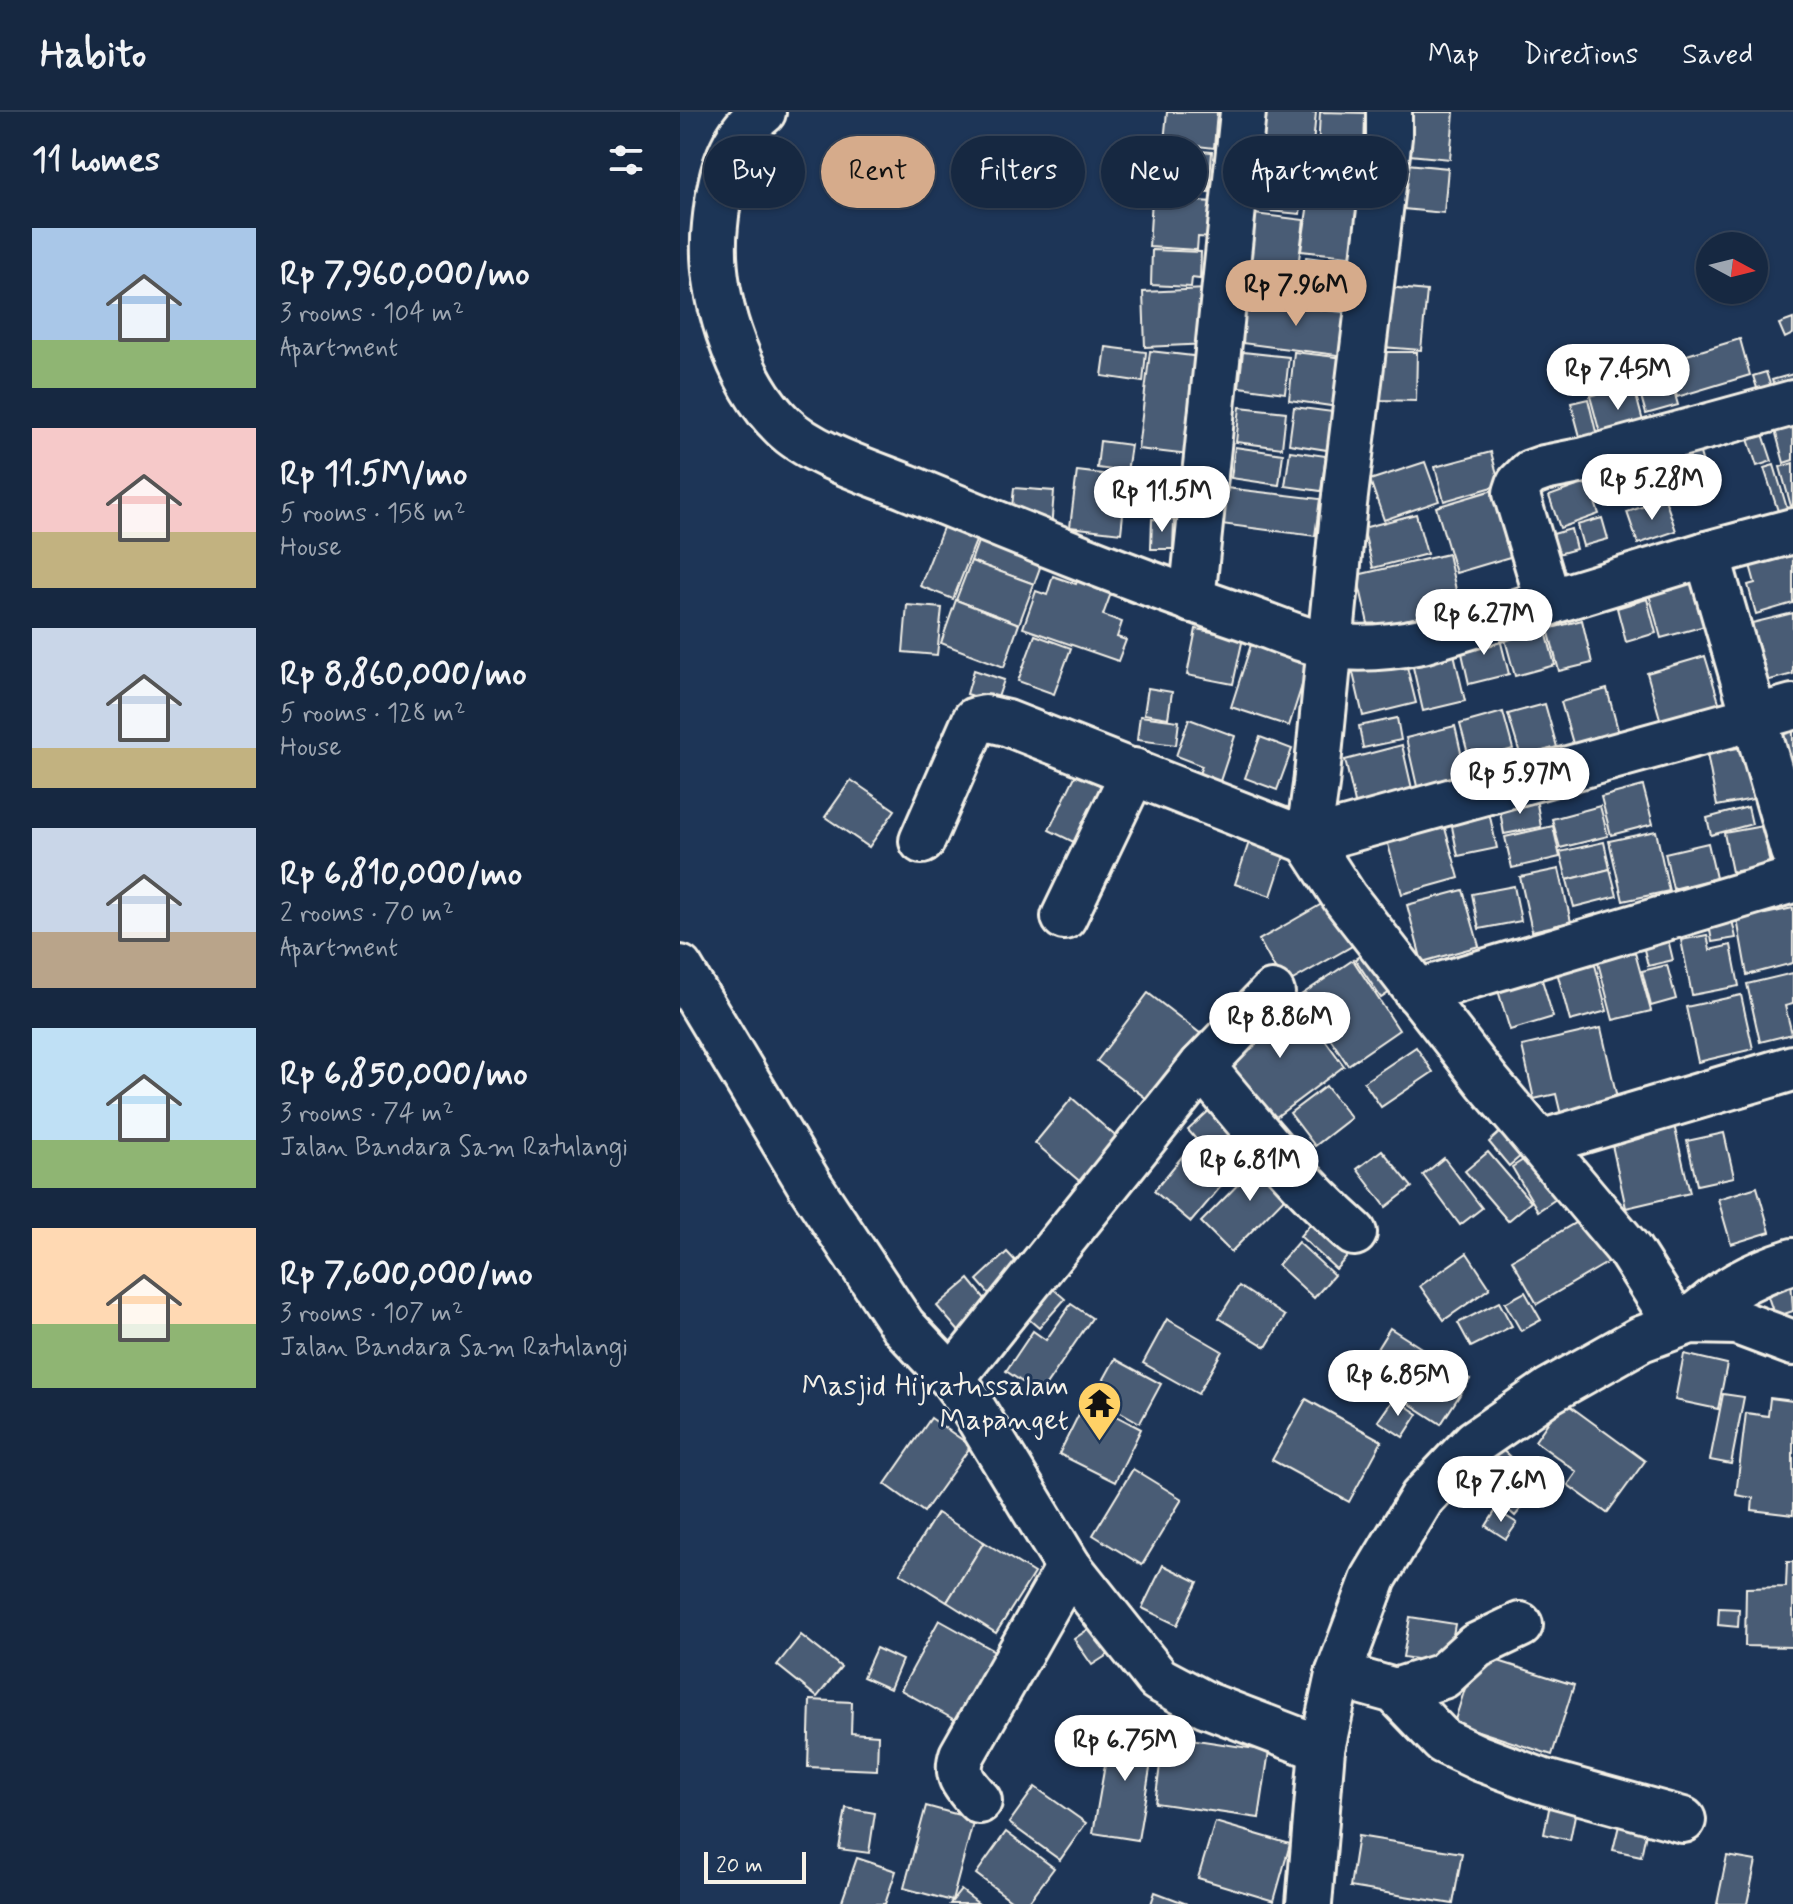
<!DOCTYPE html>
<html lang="en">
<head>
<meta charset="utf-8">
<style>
	body { margin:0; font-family:Mynerve,sans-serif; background:#23344c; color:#f1f3f6; height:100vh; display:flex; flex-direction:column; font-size:30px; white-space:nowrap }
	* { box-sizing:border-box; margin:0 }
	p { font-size:26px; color:#9ea6b1 }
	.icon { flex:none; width:44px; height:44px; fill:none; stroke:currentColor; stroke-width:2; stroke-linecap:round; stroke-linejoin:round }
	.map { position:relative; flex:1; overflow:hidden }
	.sheet { display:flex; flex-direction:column; background:#162841; width:680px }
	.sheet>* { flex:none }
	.hud { position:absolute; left:24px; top:24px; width:760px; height:72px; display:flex; gap:16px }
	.needle { width:52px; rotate:97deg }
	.buttons { position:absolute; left:1016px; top:120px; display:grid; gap:16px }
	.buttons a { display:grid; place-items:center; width:72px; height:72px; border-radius:50%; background:#162841; box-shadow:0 2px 6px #0004,0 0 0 2px #35445a; font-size:40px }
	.scale { position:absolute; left:24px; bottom:20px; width:102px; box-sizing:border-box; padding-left:8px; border:4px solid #f4f1e8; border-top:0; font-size:22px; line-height:28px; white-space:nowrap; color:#f4f1e8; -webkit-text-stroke:6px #1d3557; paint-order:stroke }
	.price { position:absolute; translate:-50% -68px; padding:0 18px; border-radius:28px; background:#fff; color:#222; font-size:26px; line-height:52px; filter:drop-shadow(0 2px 4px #0008) }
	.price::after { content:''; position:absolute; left:50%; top:48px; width:24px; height:18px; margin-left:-12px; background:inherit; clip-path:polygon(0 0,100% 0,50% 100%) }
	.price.current { background:#d6ab8b; color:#111 }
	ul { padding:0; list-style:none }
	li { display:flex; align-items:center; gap:24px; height:200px; padding:0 32px }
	li span { display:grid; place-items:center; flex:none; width:224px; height:160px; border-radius:0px; color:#555 }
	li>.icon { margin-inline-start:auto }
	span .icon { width:96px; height:96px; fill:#fffc; stroke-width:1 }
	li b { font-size:34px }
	h2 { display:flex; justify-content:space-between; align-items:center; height:96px; padding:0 32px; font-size:34px }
	.chip { padding:0 28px; border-radius:36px; background:#162841; box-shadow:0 2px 6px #0004,0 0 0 2px #35445a; font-size:28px; line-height:72px }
	.chip.current { background:#d6ab8b; color:#111 }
	header { display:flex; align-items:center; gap:48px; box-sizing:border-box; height:112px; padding:0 40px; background:#162841; border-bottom:2px solid #35445a }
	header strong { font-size:38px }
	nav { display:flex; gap:44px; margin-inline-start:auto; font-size:28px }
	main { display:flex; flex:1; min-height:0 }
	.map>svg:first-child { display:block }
	.building { fill:#485b74; stroke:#f4f1e8; stroke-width:2 }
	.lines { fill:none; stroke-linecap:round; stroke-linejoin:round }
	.minor-casing { stroke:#f4f1e8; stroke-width:50 }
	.minor { stroke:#1d3557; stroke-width:44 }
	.labels { text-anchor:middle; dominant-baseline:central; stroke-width:6; stroke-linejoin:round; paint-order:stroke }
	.poi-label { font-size:30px; fill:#f4f1e8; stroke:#1d3557; text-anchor:end }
</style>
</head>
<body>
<header>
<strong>Habito</strong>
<nav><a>Map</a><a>Directions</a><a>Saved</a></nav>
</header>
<main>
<section class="sheet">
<h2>11 homes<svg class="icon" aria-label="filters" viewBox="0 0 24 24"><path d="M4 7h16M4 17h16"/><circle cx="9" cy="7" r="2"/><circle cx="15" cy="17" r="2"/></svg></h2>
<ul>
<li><span style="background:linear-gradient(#a9c7e8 70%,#8fb573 0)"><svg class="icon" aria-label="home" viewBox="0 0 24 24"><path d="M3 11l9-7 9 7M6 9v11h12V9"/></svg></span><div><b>Rp 7,960,000/mo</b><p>3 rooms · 104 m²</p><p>Apartment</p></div></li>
<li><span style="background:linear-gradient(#f6c9c9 65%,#c2b280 0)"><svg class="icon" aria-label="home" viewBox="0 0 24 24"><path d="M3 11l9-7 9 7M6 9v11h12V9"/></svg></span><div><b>Rp 11.5M/mo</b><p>5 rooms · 158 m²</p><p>House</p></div></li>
<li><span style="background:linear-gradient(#c9d6e8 75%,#c2b280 0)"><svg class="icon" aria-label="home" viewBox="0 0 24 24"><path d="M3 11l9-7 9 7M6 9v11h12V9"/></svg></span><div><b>Rp 8,860,000/mo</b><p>5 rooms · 128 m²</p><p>House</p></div></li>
<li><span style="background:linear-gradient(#c9d6e8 65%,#b9a48a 0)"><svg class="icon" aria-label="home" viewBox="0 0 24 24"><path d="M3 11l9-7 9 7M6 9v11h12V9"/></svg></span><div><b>Rp 6,810,000/mo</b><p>2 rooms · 70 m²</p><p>Apartment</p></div></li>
<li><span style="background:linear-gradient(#bfe0f5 70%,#8fb573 0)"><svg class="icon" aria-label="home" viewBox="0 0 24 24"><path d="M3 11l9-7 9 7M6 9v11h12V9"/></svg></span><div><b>Rp 6,850,000/mo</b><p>3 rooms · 74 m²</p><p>Jalan Bandara Sam Ratulangi</p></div></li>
<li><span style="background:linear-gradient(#ffd9b3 60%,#8fb573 0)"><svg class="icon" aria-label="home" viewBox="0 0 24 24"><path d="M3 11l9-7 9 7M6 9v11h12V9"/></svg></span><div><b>Rp 7,600,000/mo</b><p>3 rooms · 107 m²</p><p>Jalan Bandara Sam Ratulangi</p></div></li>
</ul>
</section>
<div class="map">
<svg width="1113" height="1792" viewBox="0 0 1113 1792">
	<rect width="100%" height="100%" fill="#1d3557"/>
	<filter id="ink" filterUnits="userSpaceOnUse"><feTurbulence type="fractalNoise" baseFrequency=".0125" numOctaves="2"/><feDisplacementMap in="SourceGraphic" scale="16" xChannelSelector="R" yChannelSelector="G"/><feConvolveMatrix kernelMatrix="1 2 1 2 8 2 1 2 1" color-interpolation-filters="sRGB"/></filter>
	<g filter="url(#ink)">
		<g class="building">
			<polygon points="487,0 537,0 534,36 484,30"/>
			<polygon points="574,0 636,0 631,55 569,49"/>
			<polygon points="640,0 685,1 684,44 638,41"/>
			<polygon points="723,0 774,0 770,47 719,42"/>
			<polygon points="492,37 532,40 529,80 489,77"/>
			<polygon points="635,43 684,48 687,146 621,139"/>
			<polygon points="716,51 768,56 764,101 713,96"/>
			<polygon points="584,56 625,61 620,102 579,98"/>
			<polygon points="472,87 536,90 534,126 518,125 517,138 469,135"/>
			<polygon points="566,101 624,108 614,187 556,180"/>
			<polygon points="472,138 521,140 520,167 512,166 511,175 471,173"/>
			<polygon points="626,145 680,152 675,193 620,186"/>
			<polygon points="708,175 747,179 741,238 702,235"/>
			<polygon points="526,177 528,232 465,235 463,180"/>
			<polygon points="560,187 678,202 673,245 554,230"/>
			<polygon points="1113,207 1113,222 1105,226 1099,212"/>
			<polygon points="1060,227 1070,263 997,285 987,249"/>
			<polygon points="426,235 466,240 463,270 422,264"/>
			<polygon points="470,239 521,245 509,343 458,337"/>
			<polygon points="563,240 609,245 605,281 559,275"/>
			<polygon points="614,240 665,246 658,295 609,288"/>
			<polygon points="700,240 737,240 736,289 699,288"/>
			<polygon points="1086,260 1091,275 1078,279 1073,264"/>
			<polygon points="989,261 998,293 966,302 957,270"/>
			<polygon points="1113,262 1113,276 1096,281 1092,268"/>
			<polygon points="953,272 965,317 922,329 910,284"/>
			<polygon points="908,287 918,328 902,332 891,291"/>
			<polygon points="560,295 606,300 602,336 556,330"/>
			<polygon points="614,295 653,300 647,338 609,332"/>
			<polygon points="1113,313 1113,348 1104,351 1095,318"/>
			<polygon points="1081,316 1092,349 1077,354 1066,321"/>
			<polygon points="1016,327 1028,369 978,383 966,341"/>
			<polygon points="420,329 451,333 447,360 417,356"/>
			<polygon points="555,335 603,342 599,373 551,366"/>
			<polygon points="610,339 646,344 641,379 605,374"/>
			<polygon points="811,340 820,373 764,389 755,355"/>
			<polygon points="745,350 759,389 704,408 690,368"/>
			<polygon points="1113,351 1113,393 1111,394 1100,355"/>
			<polygon points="1094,353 1107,396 1098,399 1084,356"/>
			<polygon points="964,355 973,385 947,393 938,363"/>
			<polygon points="397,359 447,365 441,421 390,415"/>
			<polygon points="908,370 919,402 880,416 869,384"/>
			<polygon points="830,373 850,439 776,461 756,395"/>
			<polygon points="334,376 374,379 371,418 330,414"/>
			<polygon points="546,376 640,387 635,424 541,412"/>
			<polygon points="985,387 996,419 958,432 947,400"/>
			<polygon points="736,402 747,442 693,456 683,416"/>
			<polygon points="268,403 301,416 273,487 240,474"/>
			<polygon points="922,406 928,427 903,434 897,413"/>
			<polygon points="472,407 494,408 493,437 471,437"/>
			<polygon points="303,416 366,439 354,472 291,449"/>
			<polygon points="891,417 896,437 871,444 866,424"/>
			<polygon points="1113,422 1113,491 1076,502 1068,473 1075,471 1065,435"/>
			<polygon points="768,442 780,496 689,516 677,463"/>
			<polygon points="291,449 354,472 339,512 276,488"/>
			<polygon points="1027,451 1043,509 981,526 965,468"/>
			<polygon points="400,461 434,473 423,503 442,510 437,525 446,528 438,549 343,516 356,479 367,483 373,464 396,472"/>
			<polygon points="967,487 976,521 946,530 937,496"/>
			<polygon points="276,488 339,512 324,555 261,531"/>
			<polygon points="227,493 262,496 257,543 223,540"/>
			<polygon points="861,501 875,553 835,564 821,513"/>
			<polygon points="1113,501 1113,562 1086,569 1072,511"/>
			<polygon points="902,508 912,551 879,559 868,517"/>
			<polygon points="516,517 563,526 553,572 507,563"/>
			<polygon points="576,517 634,536 609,614 551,595"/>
			<polygon points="818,519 829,562 789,572 779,528"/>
			<polygon points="355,523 391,536 374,582 338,569"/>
			<polygon points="772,533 785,589 743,599 730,542"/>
			<polygon points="722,535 736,591 683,604 670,548"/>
			<polygon points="1025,544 1042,600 983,617 967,561"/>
			<polygon points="294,558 324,568 316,591 287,582"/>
			<polygon points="468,576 492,580 488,606 464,602"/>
			<polygon points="927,577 941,629 896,642 881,590"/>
			<polygon points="865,592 877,635 841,645 828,602"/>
			<polygon points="823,600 833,637 790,649 780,612"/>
			<polygon points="460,604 499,609 496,633 457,628"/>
			<polygon points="1107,604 1113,618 1113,672 1096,608"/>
			<polygon points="717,606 721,628 683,636 679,614"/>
			<polygon points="509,607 555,624 539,672 518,664 522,654 496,644"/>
			<polygon points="775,614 788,671 739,683 726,626"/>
			<polygon points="580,625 612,637 597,678 565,666"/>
			<polygon points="722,633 733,681 676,695 665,648"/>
			<polygon points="1068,634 1078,686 1037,694 1027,642"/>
			<polygon points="396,662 437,681 410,738 369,718"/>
			<polygon points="171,668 215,698 189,735 145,705"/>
			<polygon points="963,674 973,712 931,723 921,685"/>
			<polygon points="856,686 861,715 824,722 819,693"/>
			<polygon points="920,694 928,724 880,736 872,707"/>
			<polygon points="1068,695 1072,712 1031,723 1027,706"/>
			<polygon points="808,696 817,736 778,744 770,705"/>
			<polygon points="761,702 779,766 722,782 704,718"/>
			<polygon points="873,714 880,745 832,756 825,725"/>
			<polygon points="1083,714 1090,753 1052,760 1044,721"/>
			<polygon points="976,719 989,779 943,789 929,729"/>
			<polygon points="572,721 608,732 591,784 555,772"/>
			<polygon points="924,730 930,757 887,768 880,740"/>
			<polygon points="1028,731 1036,766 993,777 985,741"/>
			<polygon points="879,757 891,810 852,819 840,765"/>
			<polygon points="930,757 937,784 894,795 887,768"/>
			<polygon points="834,774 841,809 799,817 792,782"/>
			<polygon points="783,778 799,834 742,850 727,793"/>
			<polygon points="654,785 679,830 604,873 579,828"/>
			<polygon points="1082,789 1085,802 1113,796 1113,851 1067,863 1055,796"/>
			<polygon points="1052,808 1056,826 1032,830 1029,812"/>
			<polygon points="986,819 993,848 968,854 961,825"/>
			<polygon points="1027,823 1030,838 1051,833 1059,874 1012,883 1001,828"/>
			<polygon points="696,833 722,872 701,886 675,847"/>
			<polygon points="954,837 971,899 933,908 917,847"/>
			<polygon points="673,848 719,918 668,953 621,883"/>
			<polygon points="914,849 927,899 890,909 877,860"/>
			<polygon points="987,853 996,887 971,894 962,859"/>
			<polygon points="860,861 873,905 830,918 817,875"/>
			<polygon points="1113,861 1113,892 1105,894 1112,922 1080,930 1067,872"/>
			<polygon points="468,881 525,925 475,993 417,949"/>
			<polygon points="1061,883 1073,937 1018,950 1006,895"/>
			<polygon points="613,884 664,954 588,1011 537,941"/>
			<polygon points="921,916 938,990 881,1003 876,982 854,987 842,934"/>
			<polygon points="736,935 753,960 701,995 684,970"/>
			<polygon points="646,974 671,1006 635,1034 610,1001"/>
			<polygon points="392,986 441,1029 404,1073 355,1031"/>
			<polygon points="533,995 570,1035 544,1059 508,1018"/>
			<polygon points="991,1000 1010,1081 946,1096 928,1015"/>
			<polygon points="828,1013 849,1037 829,1054 809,1030"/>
			<polygon points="1044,1021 1054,1065 1017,1073 1007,1029"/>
			<polygon points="702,1038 732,1075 706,1095 677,1057"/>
			<polygon points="808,1040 851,1090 828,1109 785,1059"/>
			<polygon points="505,1041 543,1072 511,1110 474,1079"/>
			<polygon points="588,1042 618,1072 551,1140 521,1110"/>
			<polygon points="851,1043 876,1087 858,1099 832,1055"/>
			<polygon points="764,1046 802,1096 780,1113 743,1063"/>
			<polygon points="1077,1075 1090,1120 1051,1132 1038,1087"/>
			<polygon points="640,1101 676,1135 656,1157 620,1124"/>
			<polygon points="912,1101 937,1145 857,1192 832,1148"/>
			<polygon points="618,1130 654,1163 634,1186 598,1153"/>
			<polygon points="327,1140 349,1164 318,1192 297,1168"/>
			<polygon points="787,1141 810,1176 764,1208 740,1174"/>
			<polygon points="289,1167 318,1203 287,1229 257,1194"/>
			<polygon points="1111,1167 1113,1199 1095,1205 1085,1176"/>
			<polygon points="370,1174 385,1187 359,1216 344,1203"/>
			<polygon points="559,1174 605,1204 586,1235 539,1206"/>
			<polygon points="845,1180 861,1208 841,1219 825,1191"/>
			<polygon points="819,1190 832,1214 791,1235 778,1211"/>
			<polygon points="391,1192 412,1206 360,1282 326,1259 353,1219 366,1228"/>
			<polygon points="487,1207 542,1239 518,1282 463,1251"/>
			<polygon points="710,1216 790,1267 761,1312 682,1261"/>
			<polygon points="1004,1242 1047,1252 1038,1297 995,1288"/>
			<polygon points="435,1247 481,1272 460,1311 414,1285"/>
			<polygon points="1043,1282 1064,1285 1051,1352 1030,1348"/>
			<polygon points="714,1286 738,1302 723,1325 698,1309"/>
			<polygon points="1090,1286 1113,1289 1113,1403 1072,1398 1073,1386 1056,1383 1066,1301 1088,1304"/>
			<polygon points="626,1287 702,1329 669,1390 592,1348"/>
			<polygon points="406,1288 461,1317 435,1370 379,1342"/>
			<polygon points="883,1289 965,1349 927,1401 888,1373 897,1360 855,1329"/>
			<polygon points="251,1306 291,1334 244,1400 205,1372"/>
			<polygon points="814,1331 862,1372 835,1404 788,1362"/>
			<polygon points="453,1357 502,1387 462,1453 413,1423"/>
			<polygon points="816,1398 837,1411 826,1427 806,1414"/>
			<polygon points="257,1401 304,1430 267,1490 220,1461"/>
			<polygon points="304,1430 354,1461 316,1521 267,1490"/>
			<polygon points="1107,1450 1113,1450 1113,1535 1065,1534 1066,1476 1106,1475"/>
			<polygon points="483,1453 518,1470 497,1513 462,1496"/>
			<polygon points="1039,1496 1059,1497 1058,1515 1038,1513"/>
			<polygon points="730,1505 775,1512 768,1552 723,1545"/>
			<polygon points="259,1508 320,1542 282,1612 221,1578"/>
			<polygon points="422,1508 440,1535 412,1553 394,1527"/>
			<polygon points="121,1523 161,1555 137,1585 97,1553"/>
			<polygon points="196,1536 222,1548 210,1577 183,1565"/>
			<polygon points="796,1542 894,1573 872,1643 774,1611"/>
			<polygon points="130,1588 172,1590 171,1621 198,1623 197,1658 128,1655"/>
			<polygon points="432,1613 476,1621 458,1728 413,1721"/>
			<polygon points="484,1623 589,1639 579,1706 475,1691"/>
			<polygon points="355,1675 406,1711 380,1748 329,1711"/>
			<polygon points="871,1687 897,1693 890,1728 864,1722"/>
			<polygon points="246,1694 294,1707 272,1789 224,1776"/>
			<polygon points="166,1696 195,1701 189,1741 159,1737"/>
			<polygon points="942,1701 969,1707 961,1744 933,1738"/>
			<polygon points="535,1710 610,1732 594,1789 518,1766"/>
			<polygon points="326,1720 374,1756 347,1792 336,1792 296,1762"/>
			<polygon points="678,1724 782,1741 773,1792 670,1775"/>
			<polygon points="1047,1744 1076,1749 1067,1792 1037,1792"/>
			<polygon points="177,1746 216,1759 205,1792 161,1792"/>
			<polygon points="281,1778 299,1792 270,1792"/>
			<polygon points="475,1780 507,1792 471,1792"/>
		</g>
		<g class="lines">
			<defs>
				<g id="minor">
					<path d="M83 0C47 26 39 72 35 113 28 177 56 269 103 314 131 342 190 360 227 375 339 421 451 467 566 506 593 515 624 530 652 534 682 538 712 535 742 529L1027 442 1113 419"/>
					<polyline points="709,0 709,25 664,392 636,673 628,729 665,786 807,969 950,1139 997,1213"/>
					<polyline points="1027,442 1113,739"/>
					<polyline points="512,488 563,0"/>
					<polyline points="869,491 836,381 839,372 850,361 864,356 905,348 1113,291"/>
					<polyline points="242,729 295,608 305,606 327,611 628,729 1113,595"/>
					<polyline points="384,805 454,659"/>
					<polyline points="0,856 131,1075 223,1214 272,1266"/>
					<polyline points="737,880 1113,768"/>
					<polyline points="592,881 522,954 272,1266 286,1285 389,1455 478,1567 527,1593 642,1637"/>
					<path d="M522 954C570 1012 617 1070 674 1121"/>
					<polyline points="860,1031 1113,956"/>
					<path d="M1010 1209C1041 1179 1072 1162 1113 1149"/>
					<polyline points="658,1563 715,1579 763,1629 799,1646 861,1669 1003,1708"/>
					<polyline points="715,1579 763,1564 796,1534 840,1513"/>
					<path d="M299 1689C285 1673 275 1664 282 1643L389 1455"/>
					<polyline points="629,1792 642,1637 658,1563 694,1466 742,1386 795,1330 869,1279 961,1227 1010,1209 1057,1210 1113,1231"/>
				</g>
			</defs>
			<use href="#minor" class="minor-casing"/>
			<use href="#minor" class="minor"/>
		</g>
	</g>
	<defs>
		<symbol id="temple-pin" viewBox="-11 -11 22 30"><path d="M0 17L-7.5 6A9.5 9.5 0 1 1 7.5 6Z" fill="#ffd166" stroke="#1d3557"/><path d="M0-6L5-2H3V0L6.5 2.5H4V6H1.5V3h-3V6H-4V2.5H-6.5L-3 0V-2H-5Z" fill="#111"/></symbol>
	</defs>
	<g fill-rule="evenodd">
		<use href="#temple-pin" x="394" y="1266" width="51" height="69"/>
	</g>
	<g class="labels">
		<g class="poi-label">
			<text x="389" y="1274">Masjid Hijratussalam<tspan x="389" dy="34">Mapanget</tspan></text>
		</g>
	</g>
</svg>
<div class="buttons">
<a><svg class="needle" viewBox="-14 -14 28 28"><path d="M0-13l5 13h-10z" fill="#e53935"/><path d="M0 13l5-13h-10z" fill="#9ea6b1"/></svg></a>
</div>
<div class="scale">20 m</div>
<b class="price current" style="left:616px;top:216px">Rp 7.96M</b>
<b class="price" style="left:938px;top:300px">Rp 7.45M</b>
<b class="price" style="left:972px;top:410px">Rp 5.28M</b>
<b class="price" style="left:482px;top:422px">Rp 11.5M</b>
<b class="price" style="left:804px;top:545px">Rp 6.27M</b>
<b class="price" style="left:840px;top:704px">Rp 5.97M</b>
<b class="price" style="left:600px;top:948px">Rp 8.86M</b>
<b class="price" style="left:570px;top:1091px">Rp 6.81M</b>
<b class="price" style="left:718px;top:1306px">Rp 6.85M</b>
<b class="price" style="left:821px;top:1412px">Rp 7.6M</b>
<b class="price" style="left:445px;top:1671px">Rp 6.75M</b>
<div class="hud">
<a class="chip">Buy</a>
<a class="chip current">Rent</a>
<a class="chip">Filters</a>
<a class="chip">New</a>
<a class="chip">Apartment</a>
</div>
</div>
</main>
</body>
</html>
